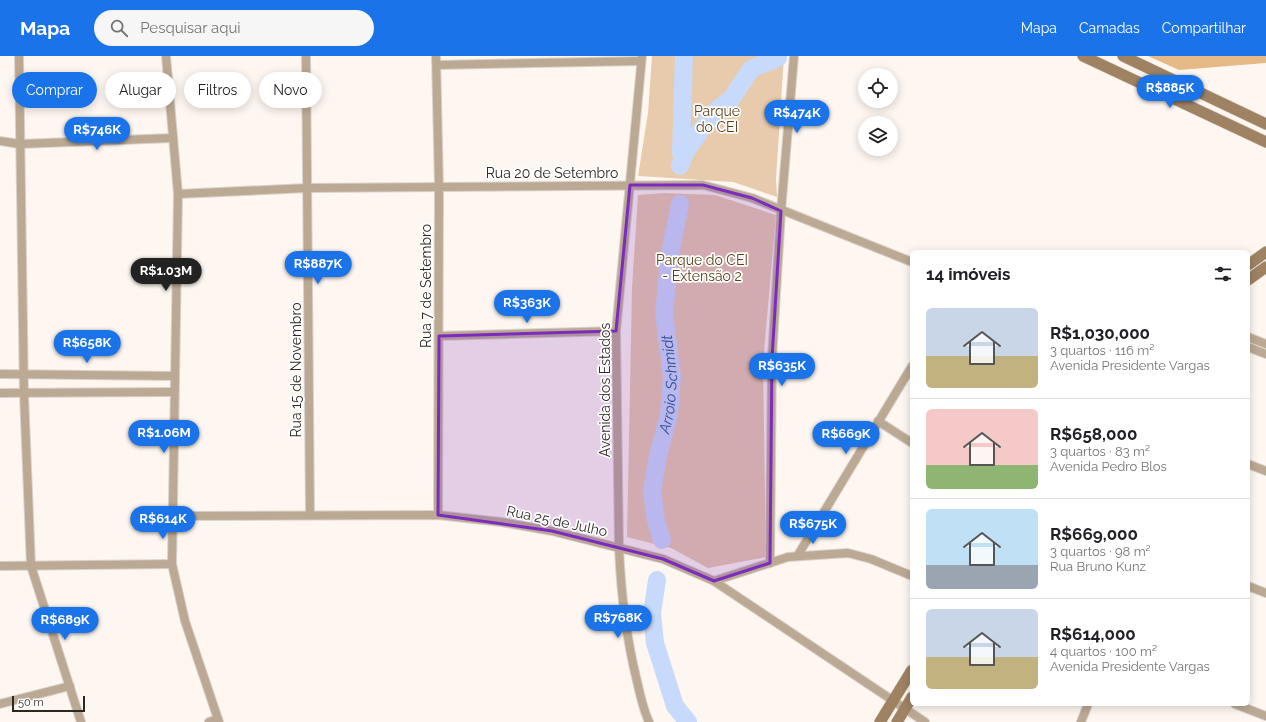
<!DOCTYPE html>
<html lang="pt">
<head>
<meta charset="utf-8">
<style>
	body { margin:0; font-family:Raleway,sans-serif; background:#f6f6f6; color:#202124; height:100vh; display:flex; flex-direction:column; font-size:15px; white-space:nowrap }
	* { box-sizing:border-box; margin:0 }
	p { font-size:13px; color:#757577 }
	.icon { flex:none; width:22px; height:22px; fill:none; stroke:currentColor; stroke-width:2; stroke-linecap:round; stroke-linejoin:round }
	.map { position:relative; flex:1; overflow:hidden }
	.panel { position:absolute; left:910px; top:194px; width:340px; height:456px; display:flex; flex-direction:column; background:#fff; border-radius:6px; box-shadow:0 2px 10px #0003 }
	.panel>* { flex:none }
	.top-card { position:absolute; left:12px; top:16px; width:380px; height:36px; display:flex; gap:8px }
	.fabs { position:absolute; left:858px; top:12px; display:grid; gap:8px }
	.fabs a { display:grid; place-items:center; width:40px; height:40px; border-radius:50%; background:#fff; box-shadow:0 2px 10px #0003; font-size:20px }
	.scale { position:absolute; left:12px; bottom:10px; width:73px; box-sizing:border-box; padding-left:4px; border:2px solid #2b2723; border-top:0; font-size:11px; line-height:14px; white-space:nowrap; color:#2b2723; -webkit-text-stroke:3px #fff; paint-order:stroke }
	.price { position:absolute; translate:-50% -34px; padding:0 9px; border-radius:14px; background:#1a73e8; color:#fff; font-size:13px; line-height:26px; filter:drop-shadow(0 1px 2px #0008) }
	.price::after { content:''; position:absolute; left:50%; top:24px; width:12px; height:9px; margin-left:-6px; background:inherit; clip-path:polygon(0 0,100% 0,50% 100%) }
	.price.active { background:#222; color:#fff }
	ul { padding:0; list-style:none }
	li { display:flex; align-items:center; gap:12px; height:100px; padding:0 16px }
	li+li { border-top:1px solid #e0e0e0 }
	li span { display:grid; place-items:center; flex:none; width:112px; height:80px; border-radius:6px; color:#555 }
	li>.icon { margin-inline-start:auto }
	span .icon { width:48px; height:48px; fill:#fffc; stroke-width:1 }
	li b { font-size:17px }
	h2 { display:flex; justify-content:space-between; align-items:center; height:48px; padding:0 16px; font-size:17px }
	.chip { padding:0 14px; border-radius:18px; background:#fff; box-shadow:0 2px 10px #0003; font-size:14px; line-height:36px }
	.chip.active { background:#1a73e8; color:#fff }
	header { display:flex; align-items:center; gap:24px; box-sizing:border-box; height:56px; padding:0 20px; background:#1a73e8; color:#fff }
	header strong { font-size:19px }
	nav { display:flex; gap:22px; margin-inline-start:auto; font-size:14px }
	.search { width:280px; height:36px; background:#f6f6f6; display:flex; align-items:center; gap:10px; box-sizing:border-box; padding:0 14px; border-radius:22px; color:#757577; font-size:15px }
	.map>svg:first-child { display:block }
	.green { fill:#e7cbac }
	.forest { fill:#e6ba87 }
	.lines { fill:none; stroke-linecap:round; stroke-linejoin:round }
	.river { stroke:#c8dafb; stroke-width:18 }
	.minor-casing { stroke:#d8d2cc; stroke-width:10 }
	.secondary-casing { stroke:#d8d2cc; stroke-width:12 }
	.minor { stroke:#bca993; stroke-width:8 }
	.secondary { stroke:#9e8262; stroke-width:11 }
	.marked { fill:#7b2cbf; fill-opacity:0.2; stroke:#7b2cbf; stroke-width:3; stroke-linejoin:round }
	.labels { text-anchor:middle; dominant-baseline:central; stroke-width:3.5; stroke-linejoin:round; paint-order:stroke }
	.park-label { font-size:14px; fill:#5d3f18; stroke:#fff }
	.street-label { font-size:14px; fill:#2b2723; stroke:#fff }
	.water-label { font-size:15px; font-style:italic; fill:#335293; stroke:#fff }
</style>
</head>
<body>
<header>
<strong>Mapa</strong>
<div class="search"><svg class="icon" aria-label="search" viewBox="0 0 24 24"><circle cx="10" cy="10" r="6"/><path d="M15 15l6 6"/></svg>Pesquisar aqui</div>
<nav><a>Mapa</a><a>Camadas</a><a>Compartilhar</a></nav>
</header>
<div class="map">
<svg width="1266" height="666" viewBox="0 0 1266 666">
	<rect width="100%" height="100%" fill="#fef7f1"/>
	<g class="green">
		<polygon points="652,0 784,0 776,123 777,141 733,126 638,120 648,57"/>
		<polygon points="664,137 715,139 776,159 763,307 766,501 708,512 671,492 627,481 632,232 638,139"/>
	</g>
	<polygon class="forest" points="1148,0 1266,0 1266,7 1179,14"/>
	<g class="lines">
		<g class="river">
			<polyline points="681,97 684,0"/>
			<polyline points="680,110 686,95 713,57 732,42 751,13 778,2"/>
			<path id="s1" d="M662 484 656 465 652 435 658 400 669 358 672 321 664 257 670 198 680 148"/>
			<polyline points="657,524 652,557 655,587 675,650 688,666"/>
		</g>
		<defs>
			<g id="minor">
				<polyline points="19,0 24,338 31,510 81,666"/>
				<polyline points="166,0 178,138 172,508 185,565 219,666"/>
				<polyline points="306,0 310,459"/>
				<polyline points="436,0 439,131 438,459"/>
				<path d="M642 0 616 275 619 492C621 537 626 581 637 625 640 639 643 653 649 666"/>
				<polyline points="437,9 641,5"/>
				<polyline points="0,85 20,88 172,82"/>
				<polyline points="178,138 307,132 703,129 752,142 912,206"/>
				<polyline points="439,280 616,275"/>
				<polyline points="1248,281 1266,288"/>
				<polyline points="1248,291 1266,298"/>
				<polyline points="0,318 174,320"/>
				<polyline points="0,337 173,336"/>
				<polyline points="878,365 912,387"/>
				<polyline points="1248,408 1266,415"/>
				<polyline points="174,460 438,459 501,466 552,475 663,503 714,525 925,666"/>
				<polyline points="798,499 912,310"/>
				<polyline points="770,507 772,303 781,155 794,0"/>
				<polyline points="0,510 172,508"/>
				<polyline points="714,525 788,501 848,497 871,503 912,520"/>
				<polyline points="1248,530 1266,537"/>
				<polyline points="0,648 70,630"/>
				<polyline points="1235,648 1266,660"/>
				<polyline points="209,666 218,663"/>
				<polyline points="1081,666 1088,648"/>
			</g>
			<g id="secondary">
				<polyline points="1083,0 1266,86"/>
				<polyline points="1123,0 1266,68"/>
				<polyline points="1248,209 1266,196"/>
				<polyline points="1248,224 1266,211"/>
				<polyline points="880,666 912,614"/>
				<polyline points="897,666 912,641"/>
			</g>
		</defs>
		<use href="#minor" class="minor-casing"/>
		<use href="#secondary" class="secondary-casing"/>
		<use href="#minor" class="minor"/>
		<use href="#secondary" class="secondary"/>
	</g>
	<path class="marked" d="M630 129H703L752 142 781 155 772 303 770 507 714 525 663 503 552 475 438 459 439 280 616 275Z"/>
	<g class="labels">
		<g class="park-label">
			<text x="717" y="55">Parque<tspan x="717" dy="16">do CEI</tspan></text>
			<text x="702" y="204">Parque do CEI<tspan x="702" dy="16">- Extensão 2</tspan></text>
		</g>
		<g class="street-label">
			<text x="552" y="117">Rua 20 de Setembro</text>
			<text transform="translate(426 230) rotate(-90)">Rua 7 de Setembro</text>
			<text transform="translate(296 314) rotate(-90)">Rua 15 de Novembro</text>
			<text transform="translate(605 334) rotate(-90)">Avenida dos Estados</text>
			<text transform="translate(557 465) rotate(12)">Rua 25 de Julho</text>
		</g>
		<g class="water-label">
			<text stroke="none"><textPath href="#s1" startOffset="159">Arroio Schmidt</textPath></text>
		</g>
	</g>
</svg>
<div class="fabs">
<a><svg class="icon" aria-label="locate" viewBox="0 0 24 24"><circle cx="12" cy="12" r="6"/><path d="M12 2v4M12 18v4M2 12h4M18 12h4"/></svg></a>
<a><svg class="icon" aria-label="layers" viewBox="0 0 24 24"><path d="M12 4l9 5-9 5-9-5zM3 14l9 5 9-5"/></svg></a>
</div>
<div class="scale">50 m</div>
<b class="price" style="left:1170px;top:53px">R$885K</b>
<b class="price" style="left:797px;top:78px">R$474K</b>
<b class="price" style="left:97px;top:95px">R$746K</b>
<b class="price" style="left:318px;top:229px">R$887K</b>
<b class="price active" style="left:166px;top:236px">R$1.03M</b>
<b class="price" style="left:527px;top:268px">R$363K</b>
<b class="price" style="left:87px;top:308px">R$658K</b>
<b class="price" style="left:782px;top:331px">R$635K</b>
<b class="price" style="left:164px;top:398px">R$1.06M</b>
<b class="price" style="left:846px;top:399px">R$669K</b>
<b class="price" style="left:163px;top:484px">R$614K</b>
<b class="price" style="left:813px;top:489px">R$675K</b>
<b class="price" style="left:618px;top:583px">R$768K</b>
<b class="price" style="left:65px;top:585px">R$689K</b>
<div class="top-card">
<a class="chip active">Comprar</a>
<a class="chip">Alugar</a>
<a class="chip">Filtros</a>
<a class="chip">Novo</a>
</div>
<section class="panel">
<h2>14 imóveis<svg class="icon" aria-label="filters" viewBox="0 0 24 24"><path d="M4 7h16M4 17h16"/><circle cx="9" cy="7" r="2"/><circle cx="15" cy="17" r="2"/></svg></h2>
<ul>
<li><span style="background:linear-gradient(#c9d6e8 60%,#c2b280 0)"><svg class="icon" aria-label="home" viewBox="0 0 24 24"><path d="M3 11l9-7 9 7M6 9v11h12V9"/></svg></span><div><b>R$1,030,000</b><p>3 quartos · 116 m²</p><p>Avenida Presidente Vargas</p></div></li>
<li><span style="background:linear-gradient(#f6c9c9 70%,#8fb573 0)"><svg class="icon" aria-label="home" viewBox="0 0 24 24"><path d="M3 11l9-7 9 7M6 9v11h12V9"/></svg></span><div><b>R$658,000</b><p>3 quartos · 83 m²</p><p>Avenida Pedro Blos</p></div></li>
<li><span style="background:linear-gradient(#bfe0f5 70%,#9aa5b1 0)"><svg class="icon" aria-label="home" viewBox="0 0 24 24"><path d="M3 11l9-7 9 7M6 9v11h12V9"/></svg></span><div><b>R$669,000</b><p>3 quartos · 98 m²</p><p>Rua Bruno Kunz</p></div></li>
<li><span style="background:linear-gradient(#c9d6e8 60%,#c2b280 0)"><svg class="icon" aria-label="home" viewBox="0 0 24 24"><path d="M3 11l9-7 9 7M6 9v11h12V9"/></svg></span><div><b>R$614,000</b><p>4 quartos · 100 m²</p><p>Avenida Presidente Vargas</p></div></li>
</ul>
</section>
</div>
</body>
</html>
